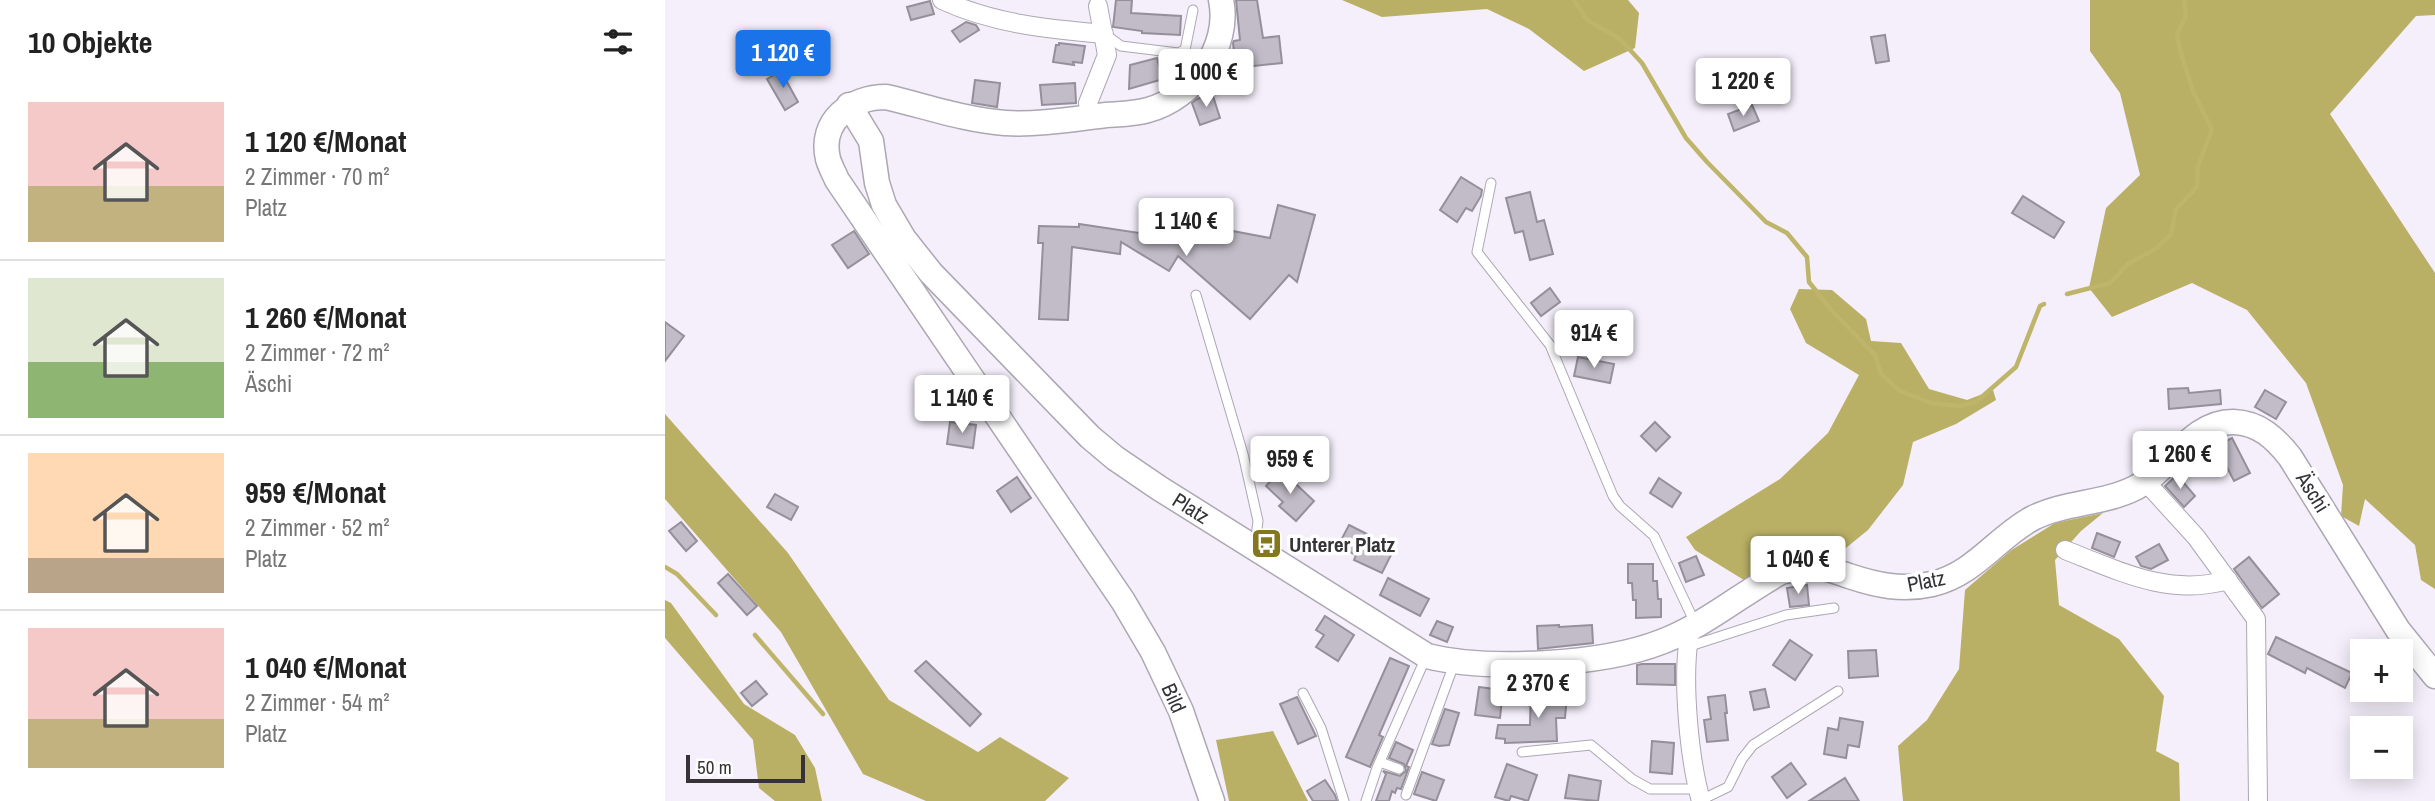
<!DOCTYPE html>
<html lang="de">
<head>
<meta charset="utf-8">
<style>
	body { margin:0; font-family:"Archivo Narrow",sans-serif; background:#f6f6f6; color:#222; height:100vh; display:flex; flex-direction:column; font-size:26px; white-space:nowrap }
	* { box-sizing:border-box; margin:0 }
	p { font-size:23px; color:#767676 }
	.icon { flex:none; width:38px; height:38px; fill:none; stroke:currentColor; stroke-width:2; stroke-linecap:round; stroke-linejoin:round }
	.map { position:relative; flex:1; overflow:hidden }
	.sheet { display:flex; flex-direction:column; background:#fff; width:665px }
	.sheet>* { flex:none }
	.tools { position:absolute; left:1685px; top:639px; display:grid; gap:14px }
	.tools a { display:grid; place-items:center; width:63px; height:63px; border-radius:0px; background:#fff; box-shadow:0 4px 18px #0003; font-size:35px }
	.scale { position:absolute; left:21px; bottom:18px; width:119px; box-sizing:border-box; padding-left:7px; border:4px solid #353337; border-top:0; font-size:19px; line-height:24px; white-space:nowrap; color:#353337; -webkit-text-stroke:5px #fefefe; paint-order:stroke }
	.price { position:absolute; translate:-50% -60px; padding:0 16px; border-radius:7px; background:#fff; color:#222; font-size:23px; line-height:46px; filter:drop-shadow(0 2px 4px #0008) }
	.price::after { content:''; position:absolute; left:50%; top:42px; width:21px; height:16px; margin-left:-10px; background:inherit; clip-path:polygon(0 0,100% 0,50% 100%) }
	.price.on { background:#1a73e8; color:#fff }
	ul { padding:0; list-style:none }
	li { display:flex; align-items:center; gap:21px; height:175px; padding:0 28px }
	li+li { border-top:2px solid #e0e0e0 }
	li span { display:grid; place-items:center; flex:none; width:196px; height:140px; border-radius:0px; color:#555 }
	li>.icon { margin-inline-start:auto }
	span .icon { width:84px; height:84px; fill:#fffc; stroke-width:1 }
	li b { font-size:30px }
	h2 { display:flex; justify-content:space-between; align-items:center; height:84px; padding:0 28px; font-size:30px }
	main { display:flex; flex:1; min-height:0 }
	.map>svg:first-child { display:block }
	.forest { fill:#b9af65 }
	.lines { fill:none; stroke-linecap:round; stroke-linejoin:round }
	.stream { stroke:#beb46a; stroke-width:4.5 }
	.building { fill:#c1bcc7; stroke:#948f99; stroke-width:2 }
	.lane-casing { stroke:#aca7b2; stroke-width:11 }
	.street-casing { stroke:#aca7b2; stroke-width:20 }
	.secondary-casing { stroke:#aca7b2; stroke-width:27 }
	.lane { stroke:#fff; stroke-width:9 }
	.street { stroke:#fff; stroke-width:18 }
	.secondary { stroke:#fff; stroke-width:24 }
	.labels { text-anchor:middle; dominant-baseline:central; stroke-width:7; stroke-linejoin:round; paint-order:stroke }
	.street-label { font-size:21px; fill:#353337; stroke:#fefefe }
	.poi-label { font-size:21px; font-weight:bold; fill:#353337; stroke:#fefefe; text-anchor:start }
</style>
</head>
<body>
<main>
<section class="sheet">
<h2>10 Objekte<svg class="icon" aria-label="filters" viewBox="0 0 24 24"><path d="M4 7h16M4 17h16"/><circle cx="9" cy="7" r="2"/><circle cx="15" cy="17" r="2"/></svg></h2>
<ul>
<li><span style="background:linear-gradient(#f6c9c9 60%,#c2b280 0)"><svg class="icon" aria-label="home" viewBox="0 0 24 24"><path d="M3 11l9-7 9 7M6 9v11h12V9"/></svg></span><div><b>1 120 €/Monat</b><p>2 Zimmer · 70 m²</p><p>Platz</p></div></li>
<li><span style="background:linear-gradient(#dfe7d0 60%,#8fb573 0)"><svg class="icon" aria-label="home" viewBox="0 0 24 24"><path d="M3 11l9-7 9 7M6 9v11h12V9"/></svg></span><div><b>1 260 €/Monat</b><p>2 Zimmer · 72 m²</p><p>Äschi</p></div></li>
<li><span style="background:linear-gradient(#ffd9b3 75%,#b9a48a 0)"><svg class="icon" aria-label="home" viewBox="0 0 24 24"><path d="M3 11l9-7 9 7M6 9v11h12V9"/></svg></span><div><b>959 €/Monat</b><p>2 Zimmer · 52 m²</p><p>Platz</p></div></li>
<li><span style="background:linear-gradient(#f6c9c9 65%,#c2b280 0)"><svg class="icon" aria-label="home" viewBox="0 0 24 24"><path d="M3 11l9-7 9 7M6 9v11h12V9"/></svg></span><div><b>1 040 €/Monat</b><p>2 Zimmer · 54 m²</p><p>Platz</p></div></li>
</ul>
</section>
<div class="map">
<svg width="1770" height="801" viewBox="0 0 1770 801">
	<rect width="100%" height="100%" fill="#f4effa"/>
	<g class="forest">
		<polygon points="677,0 963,0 974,13 970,48 919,71 864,29 822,9 717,17"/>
		<polygon points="1425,0 1770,0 1770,15 1751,16 1665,114 1770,273 1770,589 1756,580 1750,545 1700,499 1694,526 1676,516 1678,485 1641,383 1582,310 1527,283 1447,317 1424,288 1441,208 1475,175 1455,93 1425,51"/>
		<polygon points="1134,289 1167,290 1201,319 1206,341 1236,343 1264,389 1302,400 1328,390 1331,400 1291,424 1248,442 1238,485 1203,530 1171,556 1127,556 1079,580 1030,550 1021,537 1115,479 1163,433 1194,375 1141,343 1125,309"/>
		<polygon points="0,414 123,553 224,700 313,752 335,737 404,778 380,801 261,801 198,774 116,632 0,499"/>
		<polygon points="1438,513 1416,531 1390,560 1394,605 1454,639 1499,696 1491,751 1514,763 1515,801 1238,801 1233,746 1262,720 1294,669 1300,590 1345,551 1390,523"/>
		<polygon points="0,600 6,603 79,704 130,735 150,768 157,801 110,801 94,788 88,740 0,638"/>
		<polygon points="608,731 643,801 564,801 551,740"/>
	</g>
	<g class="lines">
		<g class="stream">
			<polyline points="909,0 922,20 955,39 977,63 1021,138 1042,162 1101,222 1122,233 1142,257 1144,282 1167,311 1210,355 1216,374 1235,391 1266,403 1295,406 1311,402 1351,367 1375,306 1379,304"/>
			<polyline points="1402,294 1445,283 1463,264 1492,248 1506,234 1511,209 1532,187 1533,166 1547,130 1528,91 1515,50 1512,34 1521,16 1519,0"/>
			<polyline points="0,567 12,574 51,615"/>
			<polyline points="90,635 158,714"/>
		</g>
	</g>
	<g class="building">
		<polygon points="451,0 467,0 466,13 516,16 515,35 477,33 477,31 448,27"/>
		<polygon points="571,0 592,0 598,38 614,36 617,63 571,68 568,43 569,41 575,40"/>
		<polygon points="265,1 269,14 246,20 242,7"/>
		<polygon points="301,22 311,25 314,30 295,42 287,31"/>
		<polygon points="1220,35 1224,61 1211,63 1206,37"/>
		<polygon points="394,43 420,46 417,63 408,62 409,65 388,62 391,45 394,45"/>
		<polygon points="492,58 498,79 464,89 465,65"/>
		<polygon points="116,71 133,102 120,110 102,79"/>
		<polygon points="310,80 335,83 332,107 307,103"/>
		<polygon points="410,83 411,103 377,105 375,85"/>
		<polygon points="547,93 555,118 535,125 527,103 532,99"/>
		<polygon points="1087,105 1094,121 1069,131 1063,114"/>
		<polygon points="796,177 817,190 816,196 807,211 801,208 792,222 775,210"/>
		<polygon points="865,192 872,222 879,220 888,254 865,260 858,231 850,233 841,198"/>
		<polygon points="1358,196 1399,222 1389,238 1347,213"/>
		<polygon points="613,205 650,215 632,282 624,275 585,319 513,256 504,271 456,242 455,254 407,247 403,320 374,319 378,243 373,243 374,226 414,227 414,224 474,233 481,222 521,247 525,223 605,238"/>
		<polygon points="189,231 204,254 183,268 167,245"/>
		<polygon points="885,288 895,302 876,316 866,303"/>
		<polygon points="0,322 19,336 0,361"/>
		<polygon points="911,333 917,348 900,354 895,338"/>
		<polygon points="913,357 949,364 945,383 909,376"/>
		<polygon points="1523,388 1524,393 1555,390 1556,404 1504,409 1503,389"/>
		<polygon points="1600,390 1621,402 1611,419 1590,407"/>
		<polygon points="285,422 311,425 308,448 282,444"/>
		<polygon points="990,422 1005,437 991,451 976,436"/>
		<polygon points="1567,438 1585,473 1569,481 1551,446"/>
		<polygon points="616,470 649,501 631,521 614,506 618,502 601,486"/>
		<polygon points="1512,475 1530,496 1519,507 1500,486"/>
		<polygon points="352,477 366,498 346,512 332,491"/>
		<polygon points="994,478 1016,493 1007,507 985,493"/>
		<polygon points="110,494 133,507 126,520 102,507"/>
		<polygon points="16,522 32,541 21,551 4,531"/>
		<polygon points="684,525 702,534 700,538 728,551 717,573 689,560 691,555 673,546"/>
		<polygon points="1432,533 1455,542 1449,557 1427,548"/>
		<polygon points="1494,544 1503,560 1486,569 1476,566 1471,557"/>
		<polygon points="1031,556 1039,575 1021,582 1014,563"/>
		<polygon points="1584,557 1614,594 1597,608 1569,569"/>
		<polygon points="963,564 988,564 988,581 992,581 993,599 996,599 996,617 971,618 971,600 968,600 967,583 963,583"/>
		<polygon points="63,574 92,606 82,615 53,583"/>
		<polygon points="723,578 764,599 755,616 715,595"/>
		<polygon points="1142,585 1144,605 1125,607 1122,588"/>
		<polygon points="660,616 689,635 673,661 651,647 659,635 651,630"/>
		<polygon points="772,621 788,627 782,642 765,635"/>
		<polygon points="894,625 894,627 927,625 928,643 873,649 872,626"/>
		<polygon points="1611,637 1687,673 1680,688 1642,668 1640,673 1603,654"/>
		<polygon points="1125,640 1147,655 1130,680 1108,665"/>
		<polygon points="1211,650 1213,676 1184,678 1183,651"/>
		<polygon points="725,658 744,666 714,735 718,737 705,767 681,757"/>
		<polygon points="261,661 316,714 305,726 250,671"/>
		<polygon points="977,664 1010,664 1010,685 972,684 972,665"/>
		<polygon points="91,681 102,694 87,706 76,693"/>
		<polygon points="814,687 838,690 835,718 810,715"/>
		<polygon points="866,689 902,694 900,718 891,718 892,741 840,743 840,739 831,738 833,725 865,725"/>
		<polygon points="1100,689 1104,707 1089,710 1085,692"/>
		<polygon points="1060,695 1062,713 1060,713 1063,740 1042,742 1039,720 1046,719 1043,697"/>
		<polygon points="632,697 651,736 633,744 615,704"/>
		<polygon points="780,709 794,713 784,745 774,746 767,744"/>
		<polygon points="1175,718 1198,722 1194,747 1183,745 1181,758 1159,754 1163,728 1173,730"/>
		<polygon points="987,741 1009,743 1007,774 985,772"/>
		<polygon points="731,742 748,750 741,766 744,767 736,789 732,788 730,793 727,791 724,801 711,801 721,774 718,771 735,776 741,771 739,764 724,758"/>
		<polygon points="1126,763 1141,784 1122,798 1107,777"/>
		<polygon points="842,764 872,775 863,801 846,796 844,801 830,797"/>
		<polygon points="757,772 779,780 771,801 749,794"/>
		<polygon points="904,775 936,781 933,801 900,798"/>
		<polygon points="1180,778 1194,801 1144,801"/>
		<polygon points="660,780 670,795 672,801 648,801 642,791"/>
	</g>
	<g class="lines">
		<defs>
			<g id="lane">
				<polyline points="441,35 456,46 513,53 520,50 528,10"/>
				<polyline points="826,183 812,252 885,345 948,496 955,506 989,536 1030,623"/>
				<polyline points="531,295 578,454 593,521 590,545"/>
				<polyline points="1022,647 1121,615 1169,608"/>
				<polyline points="638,693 656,728 679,801"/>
				<polyline points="857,752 926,745 967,779 985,789 1032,789"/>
				<polyline points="715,762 734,769"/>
				<polyline points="741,795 789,664"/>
				<polyline points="1036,800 1063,787 1077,759 1088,745 1173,691"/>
				<polyline points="701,801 712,768 761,657"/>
			</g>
			<g id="street">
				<path d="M277 0C329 24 383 29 439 34"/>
				<polyline points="425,117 423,103 442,55 433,6"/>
				<polyline points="1480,481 1531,537 1591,619 1593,801"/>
				<path d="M1400 550C1454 571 1504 597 1563 580"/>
				<path d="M1021 630 1024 637C1017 681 1024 758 1036 801"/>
			</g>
			<g id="secondary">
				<path d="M184 105 206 141 212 183 219 205 239 239 266 273 425 437 450 458 494 488 762 656C822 671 937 665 996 642 1039 626 1076 594 1116 572 1128 569 1141 566 1153 567 1163 568 1174 573 1184 576 1211 585 1237 591 1267 584 1310 574 1332 537 1368 518 1400 502 1438 504 1470 488 1505 470 1526 421 1569 422 1594 423 1610 438 1625 457L1733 630 1770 676"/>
				<path d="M547 801 516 711 488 652 458 601 172 180C169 173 165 166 163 159 154 121 186 97 221 97 260 106 300 120 340 123 373 125 408 119 441 115 455 114 470 114 483 110 528 98 566 47 556 0"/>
			</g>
		</defs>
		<use href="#lane" class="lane-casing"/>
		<use href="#street" class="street-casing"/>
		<use href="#secondary" class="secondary-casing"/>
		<use href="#lane" class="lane"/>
		<use href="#street" class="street"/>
		<use href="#secondary" class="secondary"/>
	</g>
	<defs>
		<symbol id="bus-square" viewBox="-11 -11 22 22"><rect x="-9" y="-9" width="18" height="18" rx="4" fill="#84781d" stroke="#fefefe"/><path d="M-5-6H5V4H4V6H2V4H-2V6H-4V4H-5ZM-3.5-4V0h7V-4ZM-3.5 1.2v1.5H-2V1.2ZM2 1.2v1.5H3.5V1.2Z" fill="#fff"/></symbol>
	</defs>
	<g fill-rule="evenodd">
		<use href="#bus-square" x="584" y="526" width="35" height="35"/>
	</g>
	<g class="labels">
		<g class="street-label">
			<text transform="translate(1648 492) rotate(58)">Äschi</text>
			<text transform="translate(526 508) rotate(32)">Platz</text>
			<text transform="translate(1261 581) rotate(-11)">Platz</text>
			<text transform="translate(509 698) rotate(66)">Bild</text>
		</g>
		<g class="poi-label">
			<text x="624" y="544">Unterer Platz</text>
		</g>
	</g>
</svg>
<div class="tools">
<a>+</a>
<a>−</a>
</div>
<div class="scale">50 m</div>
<b class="price on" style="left:118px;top:90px">1 120 €</b>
<b class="price" style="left:541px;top:109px">1 000 €</b>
<b class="price" style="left:1078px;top:118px">1 220 €</b>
<b class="price" style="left:521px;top:258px">1 140 €</b>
<b class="price" style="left:929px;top:370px">914 €</b>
<b class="price" style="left:297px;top:435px">1 140 €</b>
<b class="price" style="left:1515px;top:491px">1 260 €</b>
<b class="price" style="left:625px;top:496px">959 €</b>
<b class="price" style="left:1133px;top:596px">1 040 €</b>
<b class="price" style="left:873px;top:720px">2 370 €</b>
</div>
</main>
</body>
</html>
